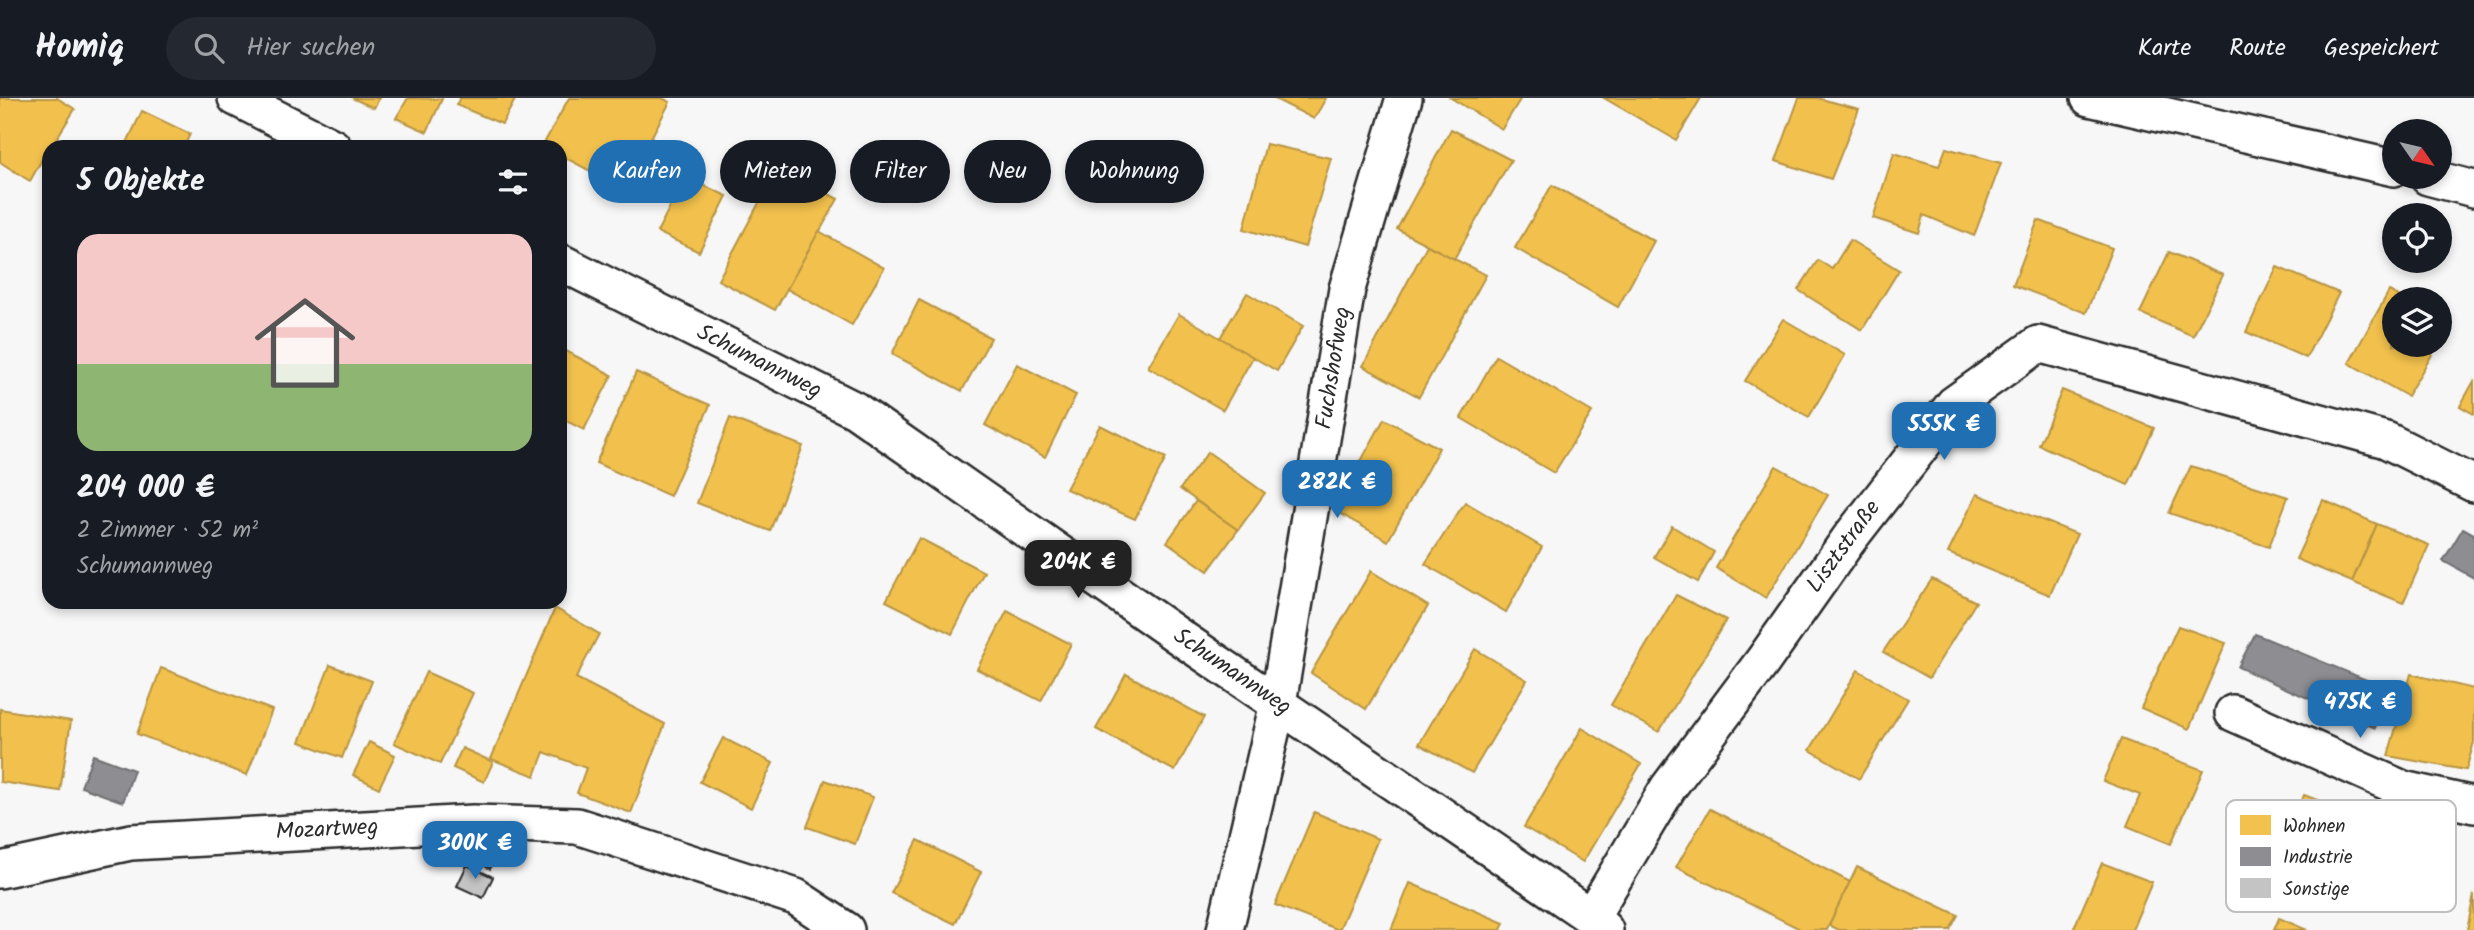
<!DOCTYPE html>
<html lang="de">
<head>
<meta charset="utf-8">
<style>
	body { margin:0; font-family:Kalam,sans-serif; background:#242831; color:#f1f3f6; height:100vh; display:flex; flex-direction:column; font-size:26px; white-space:nowrap }
	* { box-sizing:border-box; margin:0 }
	p { font-size:23px; color:#9ea1a6 }
	.icon { flex:none; width:38px; height:38px; fill:none; stroke:currentColor; stroke-width:2; stroke-linecap:round; stroke-linejoin:round }
	.map { position:relative; flex:1; overflow:hidden }
	.sheet { position:absolute; left:42px; top:42px; width:525px; height:469px; display:flex; flex-direction:column; background:#171b24; border-radius:21px; box-shadow:0 4px 10px #0003 }
	.sheet>* { flex:none }
	.banner { position:absolute; left:588px; top:42px; width:665px; height:63px; display:flex; gap:14px }
	.needle { width:46px; rotate:124deg }
	.fabs { position:absolute; left:2382px; top:21px; display:grid; gap:14px }
	.fabs a { display:grid; place-items:center; width:70px; height:70px; border-radius:50%; background:#171b24; box-shadow:0 4px 10px #0003; font-size:35px }
	.price { position:absolute; translate:-50% -60px; padding:0 16px; border-radius:14px; background:#1f6fb2; color:#fff; font-size:23px; line-height:46px; filter:drop-shadow(0 2px 4px #0008) }
	.price::after { content:''; position:absolute; left:50%; top:42px; width:21px; height:16px; margin-left:-10px; background:inherit; clip-path:polygon(0 0,100% 0,50% 100%) }
	.price.on { background:#222; color:#fff }
	ul { padding:0; list-style:none }
	li { display:grid; align-content:center; gap:14px; height:371px; padding:0 35px }
	li+li { border-top:2px solid #363941 }
	li span { display:grid; place-items:center; height:217px; border-radius:21px; color:#555 }
	li>.icon { margin-inline-start:auto }
	span .icon { width:126px; height:126px; fill:#fffc; stroke-width:1 }
	li b { font-size:30px }
	h2 { display:flex; justify-content:space-between; align-items:center; height:84px; padding:0 35px; font-size:30px }
	.pill { padding:0 24px; border-radius:32px; background:#171b24; box-shadow:0 4px 10px #0003; font-size:24px; line-height:63px }
	.pill.on { background:#1f6fb2; color:#fff }
	header { display:flex; align-items:center; gap:42px; box-sizing:border-box; height:98px; padding:0 35px; background:#171b24; border-bottom:2px solid #363941 }
	header strong { font-size:33px }
	nav { display:flex; gap:38px; margin-inline-start:auto; font-size:24px }
	.search { width:490px; height:63px; background:#242831; display:flex; align-items:center; gap:18px; box-sizing:border-box; padding:0 24px; border-radius:38px; color:#9ea1a6; font-size:26px }
	.map>svg:first-child { display:block }
	.homes { fill:#f2c14e; stroke:#b69444; stroke-width:2 }
	.industry { fill:#8d8d92; stroke:#707073; stroke-width:2 }
	.building { fill:#c4c4c4; stroke:#2b2b2b; stroke-width:2 }
	.lines { fill:none; stroke-linecap:round; stroke-linejoin:round }
	.street-casing { stroke:#2b2b2b; stroke-width:40 }
	.street { stroke:#fff; stroke-width:35 }
	.labels { text-anchor:middle; dominant-baseline:central; stroke-width:7; stroke-linejoin:round; paint-order:stroke }
	.street-label { font-size:23px; fill:#2b2b2b; stroke:#fff }
	.key { fill:#fff; stroke:#bfbfbf; stroke-width:2 }
	.key-label { font-size:19px; fill:#2b2b2b }
</style>
</head>
<body>
<header>
<strong>Homiq</strong>
<div class="search"><svg class="icon" aria-label="search" viewBox="0 0 24 24"><circle cx="10" cy="10" r="6"/><path d="M15 15l6 6"/></svg>Hier suchen</div>
<nav><a>Karte</a><a>Route</a><a>Gespeichert</a></nav>
</header>
<div class="map">
<svg width="2474" height="832" viewBox="0 0 2474 832">
	<rect width="100%" height="100%" fill="#f7f7f7"/>
	<filter id="ink" filterUnits="userSpaceOnUse"><feTurbulence type="fractalNoise" baseFrequency=".0143" numOctaves="2"/><feDisplacementMap in="SourceGraphic" scale="14" xChannelSelector="R" yChannelSelector="G"/><feConvolveMatrix kernelMatrix="1 2 1 2 8 2 1 2 1" color-interpolation-filters="sRGB"/></filter>
	<g filter="url(#ink)">
		<g class="homes">
			<polygon points="0,0 57,0 75,11 51,49 49,49 30,83 0,64"/>
			<polygon points="352,0 379,0 374,10"/>
			<polygon points="408,0 442,1 427,34 396,20"/>
			<polygon points="460,0 516,0 502,26 456,7"/>
			<polygon points="569,0 662,0 670,4 624,91 566,60 560,71 560,49 542,49"/>
			<polygon points="1273,0 1326,0 1314,21"/>
			<polygon points="1451,0 1521,0 1502,31"/>
			<polygon points="1604,0 1701,0 1676,42"/>
			<polygon points="1799,0 1817,0 1859,11 1831,81 1776,63"/>
			<polygon points="142,13 190,36 184,49 125,49"/>
			<polygon points="1451,31 1511,62 1454,161 1397,131"/>
			<polygon points="1266,46 1331,60 1305,149 1244,131"/>
			<polygon points="1946,50 2001,65 1974,138 1924,117 1919,135 1873,120 1894,55 1939,68"/>
			<polygon points="778,69 838,101 775,212 718,182"/>
			<polygon points="685,79 727,98 699,154 657,134"/>
			<polygon points="1552,87 1654,143 1618,209 1515,150"/>
			<polygon points="2038,122 2112,150 2086,215 2013,187"/>
			<polygon points="819,133 884,170 852,227 787,191"/>
			<polygon points="1850,142 1899,172 1862,232 1798,192 1818,162 1832,171"/>
			<polygon points="1427,147 1486,177 1419,299 1363,268"/>
			<polygon points="2169,154 2223,177 2193,238 2140,215"/>
			<polygon points="2277,169 2339,195 2306,260 2246,234"/>
			<polygon points="2389,193 2404,201 2394,201 2394,247 2438,247 2407,298 2349,265"/>
			<polygon points="1247,195 1303,228 1277,273 1220,240"/>
			<polygon points="919,202 991,240 962,293 892,256"/>
			<polygon points="1179,216 1253,259 1223,312 1148,269"/>
			<polygon points="1783,221 1845,257 1809,319 1745,283"/>
			<polygon points="564,252 612,277 584,332 560,320 560,260"/>
			<polygon points="1496,258 1592,314 1554,375 1461,320"/>
			<polygon points="1017,266 1076,297 1045,359 985,327"/>
			<polygon points="636,274 710,307 670,398 596,365"/>
			<polygon points="2474,283 2474,316 2460,308"/>
			<polygon points="2062,292 2154,330 2128,387 2039,347"/>
			<polygon points="730,320 803,348 770,433 697,405"/>
			<polygon points="1384,321 1439,350 1388,443 1334,412"/>
			<polygon points="1100,327 1166,360 1135,421 1066,391"/>
			<polygon points="1208,354 1265,395 1238,432 1180,391"/>
			<polygon points="1776,368 1828,397 1766,500 1716,470"/>
			<polygon points="2191,368 2288,399 2269,449 2169,415"/>
			<polygon points="1977,396 2077,436 2050,497 1948,455"/>
			<polygon points="2323,402 2377,426 2352,484 2296,461"/>
			<polygon points="1196,403 1238,432 1208,473 1167,444"/>
			<polygon points="1465,404 1542,449 1506,514 1425,466"/>
			<polygon points="2377,426 2429,447 2403,505 2352,484"/>
			<polygon points="1672,428 1714,454 1698,484 1654,459"/>
			<polygon points="919,440 984,474 952,536 886,503"/>
			<polygon points="1371,473 1428,508 1366,611 1311,575"/>
			<polygon points="1932,481 1976,504 1929,580 1883,554"/>
			<polygon points="1676,497 1726,522 1659,634 1611,607"/>
			<polygon points="555,510 599,536 576,580 665,626 631,715 577,695 586,670 544,654 535,678 491,661"/>
			<polygon points="1007,513 1071,546 1041,603 977,571"/>
			<polygon points="2178,528 2226,545 2189,631 2141,610"/>
			<polygon points="1475,551 1527,582 1472,675 1419,646"/>
			<polygon points="330,567 372,583 342,660 300,644"/>
			<polygon points="161,570 272,612 247,677 137,636"/>
			<polygon points="1858,572 1908,601 1859,681 1810,652"/>
			<polygon points="426,574 473,595 440,666 394,645"/>
			<polygon points="1126,576 1204,619 1175,673 1096,631"/>
			<polygon points="2411,576 2474,591 2474,644 2466,672 2388,658"/>
			<polygon points="0,611 71,623 60,693 0,684"/>
			<polygon points="1582,630 1641,666 1583,764 1524,729"/>
			<polygon points="723,640 773,665 751,710 700,684"/>
			<polygon points="2121,641 2203,672 2171,746 2127,728 2140,697 2103,683"/>
			<polygon points="369,644 395,657 379,690 353,677"/>
			<polygon points="462,650 493,664 484,684 453,670"/>
			<polygon points="825,682 873,699 855,746 807,729"/>
			<polygon points="2304,697 2358,717 2325,805 2269,784"/>
			<polygon points="1710,711 1850,784 1827,832 1802,832 1676,769"/>
			<polygon points="1314,714 1378,741 1339,832 1275,807"/>
			<polygon points="918,742 981,774 955,826 891,795"/>
			<polygon points="2102,765 2152,784 2132,832 2073,832"/>
			<polygon points="1857,769 1958,817 1950,832 1839,832 1829,827"/>
			<polygon points="1410,785 1504,825 1501,832 1391,832"/>
			<polygon points="2474,796 2474,832 2467,832"/>
			<polygon points="2279,820 2307,832 2274,832"/>
		</g>
		<g class="industry">
			<polygon points="2463,430 2474,436 2474,480 2443,463"/>
			<polygon points="2255,536 2391,592 2375,630 2238,569"/>
			<polygon points="93,657 134,672 123,704 81,689"/>
		</g>
		<g class="building">
			<polygon points="475,752 494,763 490,771 471,761"/>
			<polygon points="467,767 493,779 483,800 457,788"/>
		</g>
		<g class="lines">
			<defs>
				<g id="street">
					<polyline points="236,0 333,49"/>
					<polyline points="2089,0 2394,70"/>
					<polyline points="2428,79 2474,91"/>
					<polyline points="560,164 855,312 1184,542 1591,819 1605,832"/>
					<polyline points="2233,615 2403,691 2474,707"/>
					<polyline points="0,772 131,744 473,725 577,728 796,799 846,832"/>
					<polyline points="1591,819 1668,690 1763,563 1849,441 1954,306 2038,246 2386,342 2474,386"/>
					<polyline points="1225,832 1278,605 1347,191 1404,0"/>
				</g>
			</defs>
			<use href="#street" class="street-casing"/>
			<use href="#street" class="street"/>
		</g>
	</g>
	<g class="labels">
		<g class="street-label">
			<text transform="translate(759 264) rotate(27)">Schumannweg</text>
			<text transform="translate(1334 270) rotate(-81)">Fuchshofweg</text>
			<text transform="translate(1844 449) rotate(-54)">Lisztstraße</text>
			<text transform="translate(1232 574) rotate(34)">Schumannweg</text>
			<text transform="translate(327 732) rotate(-3)">Mozartweg</text>
		</g>
	</g>
	<rect x="2226" y="702" width="230" height="112" rx="10" class="key"/>
	<rect x="2240" y="717" width="31" height="20" fill="#f2c14e"/>
	<rect x="2240" y="749" width="31" height="19" fill="#8d8d92"/>
	<rect x="2240" y="780" width="31" height="20" fill="#c4c4c4"/>
	<g class="key-label">
		<text x="2283" y="734">Wohnen</text>
		<text x="2283" y="765">Industrie</text>
		<text x="2283" y="797">Sonstige</text>
	</g>
</svg>
<div class="fabs">
<a><svg class="needle" viewBox="-14 -14 28 28"><path d="M0-13l5 13h-10z" fill="#e53935"/><path d="M0 13l5-13h-10z" fill="#9ea1a6"/></svg></a>
<a><svg class="icon" aria-label="locate" viewBox="0 0 24 24"><circle cx="12" cy="12" r="6"/><path d="M12 2v4M12 18v4M2 12h4M18 12h4"/></svg></a>
<a><svg class="icon" aria-label="layers" viewBox="0 0 24 24"><path d="M12 4l9 5-9 5-9-5zM3 14l9 5 9-5"/></svg></a>
</div>
<b class="price" style="left:1944px;top:364px">555K €</b>
<b class="price" style="left:1337px;top:422px">282K €</b>
<b class="price on" style="left:1078px;top:502px">204K €</b>
<b class="price" style="left:2360px;top:642px">475K €</b>
<b class="price" style="left:475px;top:783px">300K €</b>
<div class="banner">
<a class="pill on">Kaufen</a>
<a class="pill">Mieten</a>
<a class="pill">Filter</a>
<a class="pill">Neu</a>
<a class="pill">Wohnung</a>
</div>
<section class="sheet">
<h2>5 Objekte<svg class="icon" aria-label="filters" viewBox="0 0 24 24"><path d="M4 7h16M4 17h16"/><circle cx="9" cy="7" r="2"/><circle cx="15" cy="17" r="2"/></svg></h2>
<ul>
<li><span style="background:linear-gradient(#f6c9c9 60%,#8fb573 0)"><svg class="icon" aria-label="home" viewBox="0 0 24 24"><path d="M3 11l9-7 9 7M6 9v11h12V9"/></svg></span><div><b>204 000 €</b><p>2 Zimmer · 52 m²</p><p>Schumannweg</p></div></li>
</ul>
</section>
</div>
</body>
</html>
